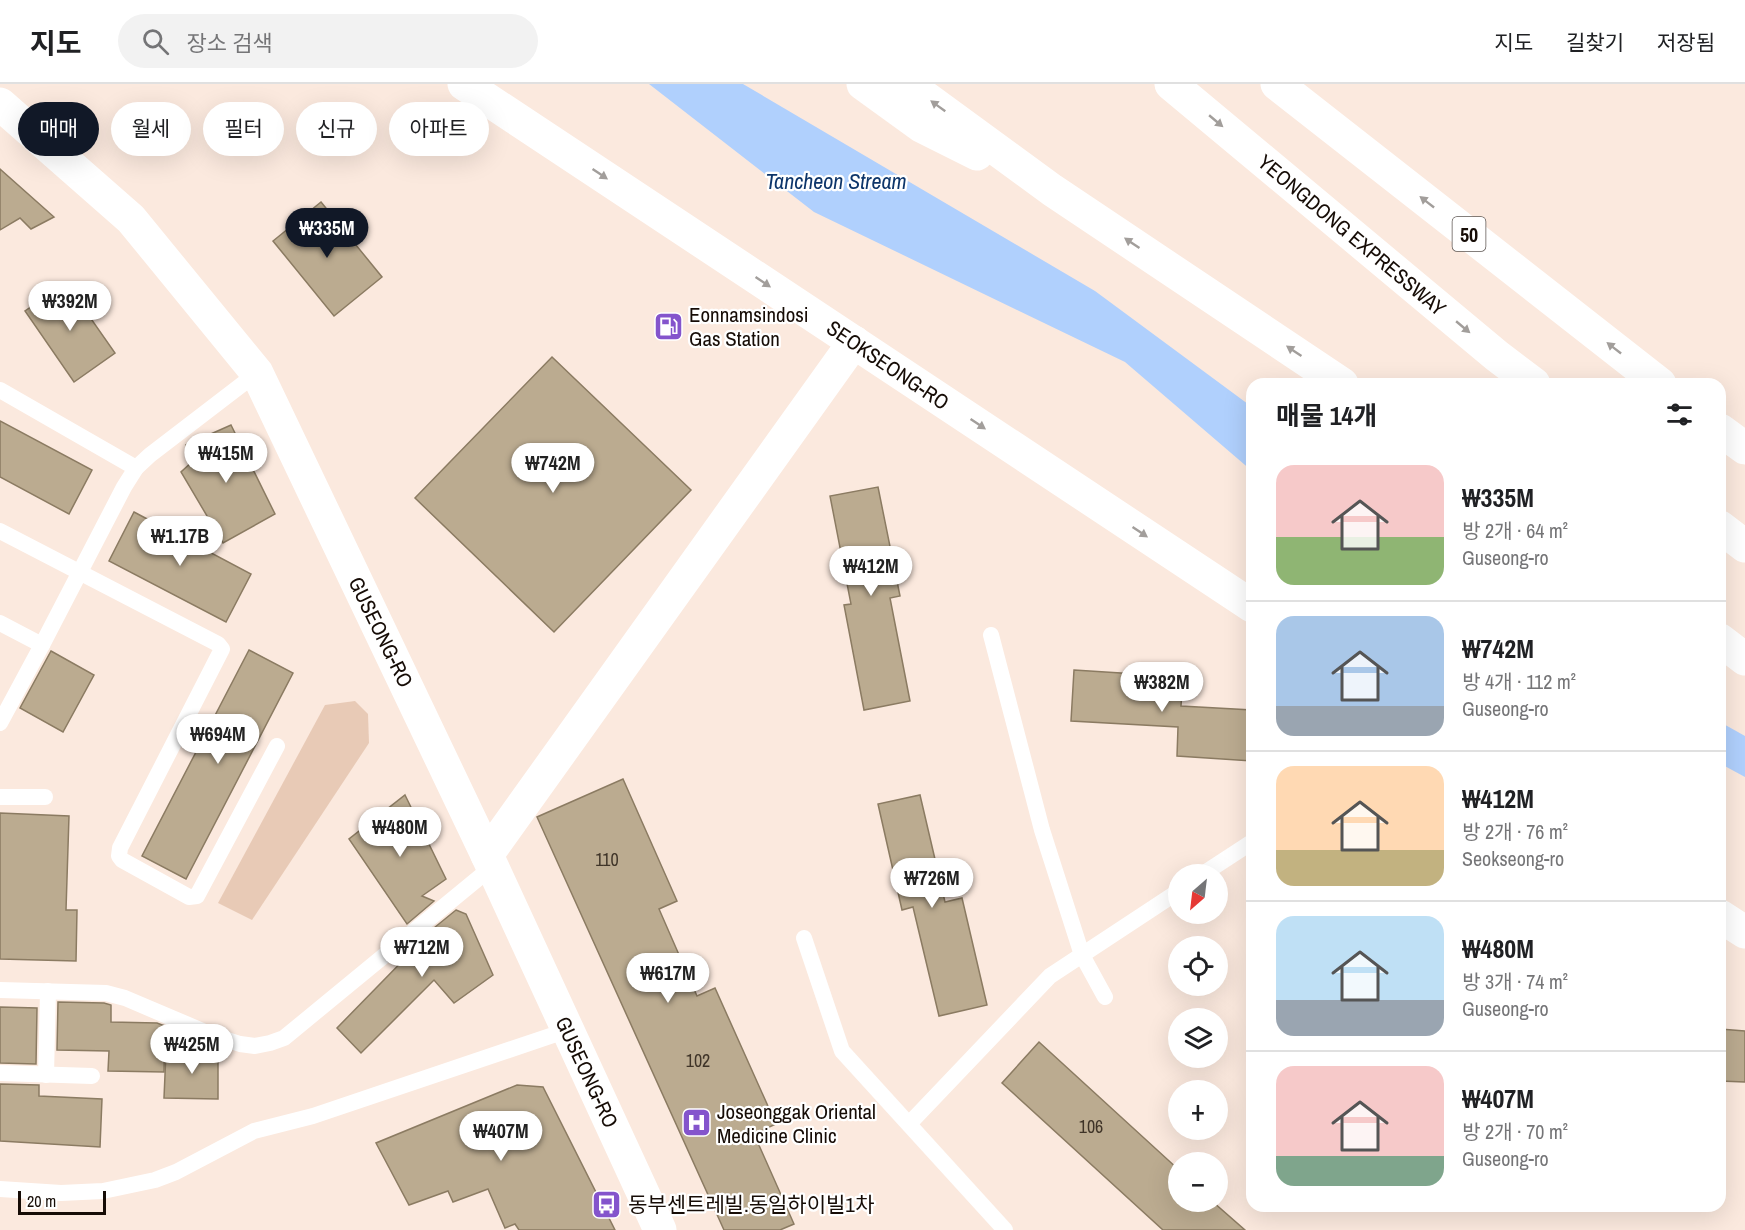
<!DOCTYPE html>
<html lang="ko">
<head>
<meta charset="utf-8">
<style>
	body { margin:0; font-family:"Archivo Narrow","Noto Sans KR",sans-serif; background:#f2f2f2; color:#202124; height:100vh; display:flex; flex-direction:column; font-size:22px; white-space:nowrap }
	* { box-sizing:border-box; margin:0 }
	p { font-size:20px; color:#757577 }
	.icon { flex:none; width:33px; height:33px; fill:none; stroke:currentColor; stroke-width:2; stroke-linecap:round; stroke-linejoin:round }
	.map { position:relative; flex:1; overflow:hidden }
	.side { position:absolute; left:1246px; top:294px; width:480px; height:834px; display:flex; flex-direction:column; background:#fff; border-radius:18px; box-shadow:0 6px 24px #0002 }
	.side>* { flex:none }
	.top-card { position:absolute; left:18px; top:18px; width:570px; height:54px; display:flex; gap:12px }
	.needle { width:39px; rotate:208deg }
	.fabs { position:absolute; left:1168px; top:780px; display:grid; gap:12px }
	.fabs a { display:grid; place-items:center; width:60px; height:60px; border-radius:50%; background:#fff; box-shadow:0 6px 24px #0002; font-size:30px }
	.scale { position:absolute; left:18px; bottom:15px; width:88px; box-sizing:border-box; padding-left:6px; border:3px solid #160c06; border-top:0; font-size:16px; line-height:21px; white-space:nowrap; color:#160c06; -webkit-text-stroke:4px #fff; paint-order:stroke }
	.price { position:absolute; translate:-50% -51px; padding:0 14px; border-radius:21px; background:#fff; color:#222; font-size:20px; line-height:39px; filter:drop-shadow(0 2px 3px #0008) }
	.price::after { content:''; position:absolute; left:50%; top:36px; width:18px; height:14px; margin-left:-9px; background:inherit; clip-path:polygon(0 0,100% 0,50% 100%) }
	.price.current { background:#111827; color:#fff }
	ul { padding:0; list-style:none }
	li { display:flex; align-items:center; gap:18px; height:150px; padding:0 30px }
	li+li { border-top:2px solid #e0e0e0 }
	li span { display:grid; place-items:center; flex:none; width:168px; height:120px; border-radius:18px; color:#555 }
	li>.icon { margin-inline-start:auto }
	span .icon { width:72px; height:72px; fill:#fffc; stroke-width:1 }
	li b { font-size:26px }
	h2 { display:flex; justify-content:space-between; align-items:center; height:72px; padding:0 30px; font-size:26px }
	.tag { padding:0 21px; border-radius:27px; background:#fff; box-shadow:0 6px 24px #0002; font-size:21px; line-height:54px }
	.tag.current { background:#111827; color:#fff }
	header { display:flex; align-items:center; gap:36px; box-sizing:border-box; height:84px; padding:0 30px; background:#fff; border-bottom:2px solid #e0e0e0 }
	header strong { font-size:28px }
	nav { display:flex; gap:33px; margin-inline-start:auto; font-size:21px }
	.search { width:420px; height:54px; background:#f2f2f2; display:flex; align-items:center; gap:15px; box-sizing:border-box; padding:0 21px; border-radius:33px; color:#757577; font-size:22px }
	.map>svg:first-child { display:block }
	.green { fill:#e8cab6 }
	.water { fill:#b0d0fd }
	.building { fill:#bbab90; stroke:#8b7b62; stroke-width:1.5 }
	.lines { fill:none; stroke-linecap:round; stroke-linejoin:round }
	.service { stroke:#fff; stroke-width:16 }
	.minor { stroke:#fff; stroke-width:33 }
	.secondary { stroke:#fff; stroke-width:33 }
	.trunk { stroke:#fff; stroke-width:33 }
	.motorway { stroke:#fff; stroke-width:33 }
	.oneway { fill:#a29e9b }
	.labels { text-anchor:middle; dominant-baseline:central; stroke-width:4.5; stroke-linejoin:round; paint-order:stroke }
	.number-label { font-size:18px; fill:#3f3428 }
	.shield { fill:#fff; stroke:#5c5551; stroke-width:1.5 }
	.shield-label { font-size:20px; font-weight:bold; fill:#160c06 }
	.street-label { font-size:21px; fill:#160c06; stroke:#fff }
	.poi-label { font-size:21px; fill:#160c06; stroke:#fff; text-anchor:start }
	.water-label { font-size:22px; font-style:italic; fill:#0d356a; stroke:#fff }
</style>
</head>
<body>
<header>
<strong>지도</strong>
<div class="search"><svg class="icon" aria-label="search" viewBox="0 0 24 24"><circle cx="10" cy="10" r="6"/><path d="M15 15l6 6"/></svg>장소 검색</div>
<nav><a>지도</a><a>길찾기</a><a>저장됨</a></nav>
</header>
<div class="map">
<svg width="1745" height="1146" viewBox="0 0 1745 1146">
	<rect width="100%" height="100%" fill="#fbe9de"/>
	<polygon class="green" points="355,617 368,630 369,659 252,836 218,819 325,621"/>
	<g class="water">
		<polygon points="649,0 743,0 1095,207 1252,323 1252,387 1125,278 814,128"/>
		<polygon points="1720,638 1745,652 1745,693 1721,680"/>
	</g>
	<g class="building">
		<polygon points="0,85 54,133 31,145 20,134 0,146"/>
		<polygon points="321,118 382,193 334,232 273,157"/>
		<polygon points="66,199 115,269 74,298 25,227"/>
		<polygon points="552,273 691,406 554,548 415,414"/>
		<polygon points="0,337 92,386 69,430 0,393"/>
		<polygon points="231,341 275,430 223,459 181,388 193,377 186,361"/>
		<polygon points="878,403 900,512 890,514 910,617 864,626 844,521 851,520 830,412"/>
		<polygon points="134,428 251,490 226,538 109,477"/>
		<polygon points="249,566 293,589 186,795 142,772"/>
		<polygon points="51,567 94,591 63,648 20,624"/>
		<polygon points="1074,586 1183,593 1181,622 1252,626 1252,677 1177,672 1178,643 1071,637"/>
		<polygon points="623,695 677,817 659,825 697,912 715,904 776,1040 754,1050 794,1140 780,1146 724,1146 537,733"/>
		<polygon points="405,711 446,795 422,812 434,817 407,840 349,755"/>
		<polygon points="920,711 945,818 962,814 987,921 939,932 913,823 902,826 878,720"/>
		<polygon points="0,729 69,732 66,826 77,826 76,877 0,875"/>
		<polygon points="456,826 466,830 493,891 454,919 434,896 361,969 337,944 420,859 418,857"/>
		<polygon points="58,918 104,919 111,921 111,938 157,939 165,942 164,988 108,987 109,967 57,966"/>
		<polygon points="0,923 37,924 36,980 0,979"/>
		<polygon points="1720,945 1745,947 1745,998 1720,997"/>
		<polygon points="1039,958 1179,1086 1179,1118 1213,1118 1245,1146 1163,1146 1002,999"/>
		<polygon points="166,968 218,968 218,1015 164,1014"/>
		<polygon points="0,1000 39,1001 39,1012 102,1015 100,1063 0,1057"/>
		<polygon points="517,1001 543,1003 615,1146 519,1146 515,1140 505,1144 488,1105 453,1118 448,1107 409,1121 376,1059"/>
	</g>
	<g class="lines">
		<g class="service">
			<polyline points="0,306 136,384"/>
			<polyline points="0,447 218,560 222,565 120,764 119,772 122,776 189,813 197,812 277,662"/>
			<polyline points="0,539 42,561 124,403 136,384 150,371 257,289"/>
			<polyline points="991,551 1042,746 1082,871 1105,913"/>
			<polyline points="0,639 42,561"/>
			<polyline points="0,713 45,713"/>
			<polyline points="1203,790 1252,758"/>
			<polyline points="804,854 842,967 1005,1146"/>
			<polyline points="0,906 106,909 125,914 212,951 240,960 255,962 270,959 284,954 492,783"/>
			<polyline points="0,989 92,992"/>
			<polyline points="46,991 48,907"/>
			<polyline points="909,1040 1050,892 1179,807"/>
			<polyline points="0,1105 61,1109 103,1107 155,1096 176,1088 254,1047 313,1032 568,946"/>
		</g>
		<polyline class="minor" points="487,771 854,258"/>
		<polyline class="secondary" points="0,20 131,135 257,289 487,771 660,1146"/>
		<g class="trunk">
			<polyline points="464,0 1252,522"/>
			<polyline points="863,0 921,42 977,70"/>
			<polyline points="907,0 1052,106 1342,300"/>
			<polyline points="1720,556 1745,575"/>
			<polyline points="1720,832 1745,848"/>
		</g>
		<g class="motorway">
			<polyline points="1171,0 1497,272 1534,300"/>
			<polyline points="1277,0 1660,300"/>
			<polyline points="1720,346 1745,364"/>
			<polyline points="1720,443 1745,462"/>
		</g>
	</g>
	<defs><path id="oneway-solid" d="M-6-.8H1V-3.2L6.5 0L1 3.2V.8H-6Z" transform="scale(1.5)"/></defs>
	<g class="oneway">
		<use href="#oneway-solid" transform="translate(938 22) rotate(-144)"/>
		<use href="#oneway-solid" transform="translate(1216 37) rotate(40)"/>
		<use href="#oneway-solid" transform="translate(600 90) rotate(34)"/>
		<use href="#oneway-solid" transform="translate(1427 118) rotate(-142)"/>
		<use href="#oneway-solid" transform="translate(1132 159) rotate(-146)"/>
		<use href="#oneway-solid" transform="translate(763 198) rotate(34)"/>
		<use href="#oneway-solid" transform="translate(1463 243) rotate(40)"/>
		<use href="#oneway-solid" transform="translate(1614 264) rotate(-142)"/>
		<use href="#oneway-solid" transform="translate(1294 267) rotate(-146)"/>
		<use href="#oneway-solid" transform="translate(978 340) rotate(34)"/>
		<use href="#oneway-solid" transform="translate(1140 448) rotate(34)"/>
	</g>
	<defs>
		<symbol id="fuel-square" viewBox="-11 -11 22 22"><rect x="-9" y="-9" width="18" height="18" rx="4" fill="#8454cc" stroke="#fff"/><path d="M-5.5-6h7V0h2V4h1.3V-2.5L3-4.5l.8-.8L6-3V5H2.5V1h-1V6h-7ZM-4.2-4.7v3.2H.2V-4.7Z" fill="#fff"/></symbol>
		<symbol id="hospital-square" viewBox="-11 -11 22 22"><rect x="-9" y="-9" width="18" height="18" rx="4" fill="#8454cc" stroke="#fff"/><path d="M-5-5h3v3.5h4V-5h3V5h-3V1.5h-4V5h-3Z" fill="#fff"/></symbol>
		<symbol id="bus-square" viewBox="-11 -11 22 22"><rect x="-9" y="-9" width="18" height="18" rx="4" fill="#8454cc" stroke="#fff"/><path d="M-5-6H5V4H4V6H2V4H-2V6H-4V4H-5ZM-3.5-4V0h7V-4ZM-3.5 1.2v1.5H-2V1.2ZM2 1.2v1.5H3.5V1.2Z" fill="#fff"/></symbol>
	</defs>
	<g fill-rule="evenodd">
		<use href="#fuel-square" x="652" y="226" width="33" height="33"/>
		<use href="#hospital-square" x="680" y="1022" width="33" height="33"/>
		<use href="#bus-square" x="590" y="1104" width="33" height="33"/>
	</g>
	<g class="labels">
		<g class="number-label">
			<text x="607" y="775">110</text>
			<text x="698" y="976">102</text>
			<text x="1091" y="1042">106</text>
		</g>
		<rect class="shield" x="1452.5" y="133" width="33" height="34" rx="4.5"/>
		<g class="shield-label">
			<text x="1469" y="150">50</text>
		</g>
		<g class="street-label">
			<text transform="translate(1352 151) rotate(40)">YEONGDONG EXPRESSWAY</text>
			<text transform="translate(888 281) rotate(34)">SEOKSEONG-RO</text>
			<text transform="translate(381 548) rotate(64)">GUSEONG-RO</text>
			<text transform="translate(587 988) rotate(65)">GUSEONG-RO</text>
		</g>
		<g class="poi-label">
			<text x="689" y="230">Eonnamsindosi<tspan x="689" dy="24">Gas Station</tspan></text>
			<text x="717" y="1027">Joseonggak Oriental<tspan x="717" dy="24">Medicine Clinic</tspan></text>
			<text x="628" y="1120">동부센트레빌.동일하이빌1차</text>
		</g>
		<g class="water-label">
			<text x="836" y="97">Tancheon Stream</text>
		</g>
	</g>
</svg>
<div class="fabs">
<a><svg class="needle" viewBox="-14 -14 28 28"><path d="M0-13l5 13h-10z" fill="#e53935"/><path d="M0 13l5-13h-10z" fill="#757577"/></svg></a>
<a><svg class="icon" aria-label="locate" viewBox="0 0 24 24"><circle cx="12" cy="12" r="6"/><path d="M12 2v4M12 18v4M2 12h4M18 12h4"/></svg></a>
<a><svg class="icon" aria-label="layers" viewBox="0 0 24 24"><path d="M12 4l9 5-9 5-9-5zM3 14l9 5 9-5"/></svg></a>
<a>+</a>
<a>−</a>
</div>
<div class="scale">20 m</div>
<b class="price current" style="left:327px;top:175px">₩335M</b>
<b class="price" style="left:70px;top:248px">₩392M</b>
<b class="price" style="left:226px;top:400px">₩415M</b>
<b class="price" style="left:553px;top:410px">₩742M</b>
<b class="price" style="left:180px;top:483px">₩1.17B</b>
<b class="price" style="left:871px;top:513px">₩412M</b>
<b class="price" style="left:1162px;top:629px">₩382M</b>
<b class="price" style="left:218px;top:681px">₩694M</b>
<b class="price" style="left:400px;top:774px">₩480M</b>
<b class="price" style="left:932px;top:825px">₩726M</b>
<b class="price" style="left:422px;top:894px">₩712M</b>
<b class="price" style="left:668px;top:920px">₩617M</b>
<b class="price" style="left:192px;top:991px">₩425M</b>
<b class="price" style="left:501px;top:1078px">₩407M</b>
<div class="top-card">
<a class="tag current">매매</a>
<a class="tag">월세</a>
<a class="tag">필터</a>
<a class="tag">신규</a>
<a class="tag">아파트</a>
</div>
<section class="side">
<h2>매물 14개<svg class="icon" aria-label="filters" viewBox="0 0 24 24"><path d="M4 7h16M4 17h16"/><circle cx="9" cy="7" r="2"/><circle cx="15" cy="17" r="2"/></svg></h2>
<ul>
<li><span style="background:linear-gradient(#f6c9c9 60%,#8fb573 0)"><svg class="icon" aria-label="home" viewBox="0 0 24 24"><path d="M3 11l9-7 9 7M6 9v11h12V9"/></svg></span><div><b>₩335M</b><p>방 2개 · 64 m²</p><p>Guseong-ro</p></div></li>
<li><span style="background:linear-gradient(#a9c7e8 75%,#9aa5b1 0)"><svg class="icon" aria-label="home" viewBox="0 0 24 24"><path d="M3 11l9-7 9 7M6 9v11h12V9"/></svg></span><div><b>₩742M</b><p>방 4개 · 112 m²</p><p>Guseong-ro</p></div></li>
<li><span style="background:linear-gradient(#ffd9b3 70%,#c2b280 0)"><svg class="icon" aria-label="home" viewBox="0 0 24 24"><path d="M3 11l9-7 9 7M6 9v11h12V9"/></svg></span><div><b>₩412M</b><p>방 2개 · 76 m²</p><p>Seokseong-ro</p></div></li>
<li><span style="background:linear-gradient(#bfe0f5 70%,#9aa5b1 0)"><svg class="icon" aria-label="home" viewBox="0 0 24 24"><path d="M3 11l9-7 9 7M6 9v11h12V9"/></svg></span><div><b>₩480M</b><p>방 3개 · 74 m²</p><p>Guseong-ro</p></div></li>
<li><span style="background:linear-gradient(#f6c9c9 75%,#7fa58c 0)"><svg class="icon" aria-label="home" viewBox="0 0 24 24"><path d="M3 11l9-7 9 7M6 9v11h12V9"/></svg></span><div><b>₩407M</b><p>방 2개 · 70 m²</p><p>Guseong-ro</p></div></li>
</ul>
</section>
</div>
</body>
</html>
